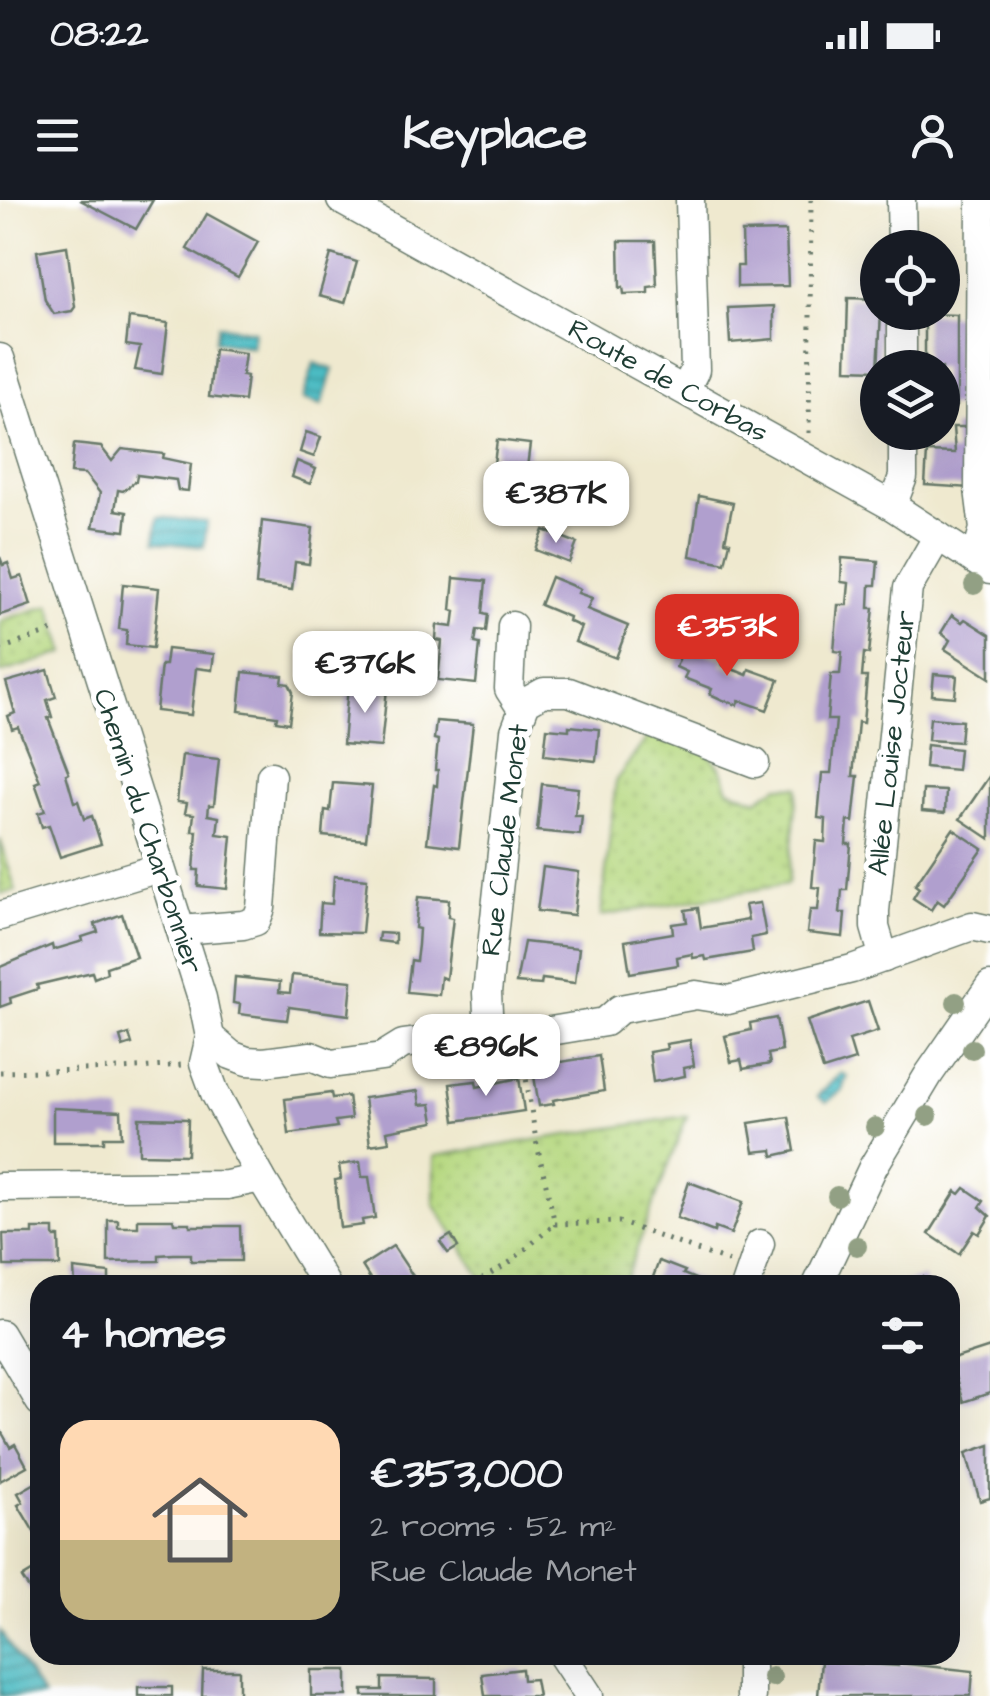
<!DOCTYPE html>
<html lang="en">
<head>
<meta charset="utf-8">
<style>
	body { margin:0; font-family:"Architects Daughter",sans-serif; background:#20242c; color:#f1f3f6; height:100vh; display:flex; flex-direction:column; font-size:38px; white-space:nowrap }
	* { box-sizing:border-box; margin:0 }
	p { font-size:32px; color:#9ea1a6 }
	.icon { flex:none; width:55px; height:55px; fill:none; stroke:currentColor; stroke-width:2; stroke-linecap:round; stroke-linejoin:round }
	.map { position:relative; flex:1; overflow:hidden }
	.sheet { position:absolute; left:30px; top:1075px; width:930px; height:390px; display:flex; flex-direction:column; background:#171b24; border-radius:30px; box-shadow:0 10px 40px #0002 }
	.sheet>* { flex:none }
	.buttons { position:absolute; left:860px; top:30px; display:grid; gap:20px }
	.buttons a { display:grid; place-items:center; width:100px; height:100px; border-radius:50%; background:#171b24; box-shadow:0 10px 40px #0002; font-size:50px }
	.price { position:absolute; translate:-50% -85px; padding:0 22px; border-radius:20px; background:#fff; color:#222; font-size:32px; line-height:65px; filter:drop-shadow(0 2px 5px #0008) }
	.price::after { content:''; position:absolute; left:50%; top:60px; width:30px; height:22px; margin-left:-15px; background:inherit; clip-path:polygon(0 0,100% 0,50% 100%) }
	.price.current { background:#d93025; color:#fff }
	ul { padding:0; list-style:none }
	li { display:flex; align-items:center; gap:30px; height:250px; padding:0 30px }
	li span { display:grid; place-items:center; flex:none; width:280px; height:200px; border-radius:30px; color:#555 }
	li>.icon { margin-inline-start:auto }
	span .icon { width:120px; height:120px; fill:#fffc; stroke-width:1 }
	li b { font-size:42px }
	h2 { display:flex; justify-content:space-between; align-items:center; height:120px; padding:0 30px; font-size:42px }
	.status { display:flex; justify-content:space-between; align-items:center; height:70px; padding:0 50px; background:#171b24; direction:ltr }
	.status svg { height:28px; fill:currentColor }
	header { display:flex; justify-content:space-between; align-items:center; height:130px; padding:0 30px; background:#171b24; font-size:45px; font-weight:700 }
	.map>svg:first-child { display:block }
	.grass { fill:url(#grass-dots); stroke:#6a8a5a; stroke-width:2.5 }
	.water { fill:url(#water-rules); stroke:#367c7c; stroke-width:2.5 }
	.building { fill:#b09fce }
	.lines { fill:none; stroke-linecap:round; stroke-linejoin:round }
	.minor-casing { stroke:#68796a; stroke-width:31 }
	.path { stroke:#68796a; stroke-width:5; stroke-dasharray:2.5 8; stroke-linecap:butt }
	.minor { stroke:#fff; stroke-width:28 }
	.tree { fill:#92a084 }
	.labels { text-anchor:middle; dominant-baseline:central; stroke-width:10; stroke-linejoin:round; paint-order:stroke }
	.street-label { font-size:28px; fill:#1f3d34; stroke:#fff }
</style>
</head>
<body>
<div class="status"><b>08:22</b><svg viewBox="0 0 49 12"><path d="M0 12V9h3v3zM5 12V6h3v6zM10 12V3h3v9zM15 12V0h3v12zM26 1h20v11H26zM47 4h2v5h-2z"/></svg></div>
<header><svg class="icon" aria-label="menu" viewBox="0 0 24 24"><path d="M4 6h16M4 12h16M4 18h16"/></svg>Keyplace<svg class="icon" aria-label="person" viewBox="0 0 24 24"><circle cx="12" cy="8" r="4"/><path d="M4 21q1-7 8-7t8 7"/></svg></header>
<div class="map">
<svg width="990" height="1496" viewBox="0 0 990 1496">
	<defs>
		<pattern id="grass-dots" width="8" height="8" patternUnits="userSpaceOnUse" patternTransform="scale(2.5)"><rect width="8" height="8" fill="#b6d880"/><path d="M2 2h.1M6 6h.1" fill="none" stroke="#9cba6f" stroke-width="1.8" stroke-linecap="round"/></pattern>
		<pattern id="water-rules" width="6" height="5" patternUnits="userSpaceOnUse" patternTransform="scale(2.5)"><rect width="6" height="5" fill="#4cbbc3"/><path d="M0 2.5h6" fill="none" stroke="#3f999f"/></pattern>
	</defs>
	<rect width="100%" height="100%" fill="#fff"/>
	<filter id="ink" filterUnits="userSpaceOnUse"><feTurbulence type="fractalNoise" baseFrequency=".01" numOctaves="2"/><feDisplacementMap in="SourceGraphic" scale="20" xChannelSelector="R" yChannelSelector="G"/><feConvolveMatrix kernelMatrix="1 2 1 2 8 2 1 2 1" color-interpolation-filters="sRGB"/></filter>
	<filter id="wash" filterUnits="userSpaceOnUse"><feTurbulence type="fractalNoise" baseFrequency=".0048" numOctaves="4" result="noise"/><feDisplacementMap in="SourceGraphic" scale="40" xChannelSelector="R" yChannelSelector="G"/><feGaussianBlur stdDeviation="2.25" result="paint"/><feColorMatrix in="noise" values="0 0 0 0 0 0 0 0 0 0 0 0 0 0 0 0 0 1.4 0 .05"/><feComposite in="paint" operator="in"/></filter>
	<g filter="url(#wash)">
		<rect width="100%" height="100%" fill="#efe9cf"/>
		<g class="grass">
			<polygon points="50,405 65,453 0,473 0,421"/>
			<path d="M652 531C688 545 720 547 728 589L757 600 778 586 798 587 788 684 601 716 616 580Z"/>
			<polygon points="0,639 16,691 0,694"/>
			<polygon points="687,916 623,1085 486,1085 434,1004 434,956"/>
		</g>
		<g class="water">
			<polygon points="218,125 254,131 252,147 215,141"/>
			<polygon points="314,163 333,169 322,205 303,199"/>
			<polygon points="158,317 207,322 204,347 155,342"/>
			<polygon points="841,873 847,876 842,890 826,903 818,897 820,893"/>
			<polygon points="0,1431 43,1496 0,1496"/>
		</g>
		<g id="blocks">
			<g class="building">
				<polygon points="80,0 153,0 136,29"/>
				<polygon points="207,14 258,42 238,77 187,49"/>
				<polygon points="786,31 788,86 737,87 737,66 743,66 742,32"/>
				<polygon points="619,41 655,41 657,86 648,87 648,93 624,94 623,87 620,88"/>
				<polygon points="67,46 75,107 72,111 54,114 45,100 37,51"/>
				<polygon points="331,54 357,62 345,103 319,96"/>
				<polygon points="848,98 878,99 878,112 881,112 878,170 846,169"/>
				<polygon points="774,106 774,139 730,143 728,108"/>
				<polygon points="925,114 957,115 957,206 942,206 942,168 925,168"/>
				<polygon points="129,118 168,123 162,174 135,170 140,147 126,145"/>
				<polygon points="214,149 245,153 242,175 247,176 244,201 209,197"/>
				<polygon points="953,227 972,227 971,288 925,285 927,252 955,253"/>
				<polygon points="306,232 321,237 314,257 300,252"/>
				<polygon points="497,240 530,244 522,307 489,303"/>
				<polygon points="74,244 101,247 112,261 122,249 164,254 163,258 191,264 188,291 178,290 176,280 137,275 136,281 123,291 118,290 115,310 127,312 125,331 93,327 100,293 85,274 71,273"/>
				<polygon points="297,261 316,269 310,284 292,277"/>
				<polygon points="699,296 733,303 725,341 730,342 725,363 690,356"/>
				<polygon points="262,321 313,328 309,364 295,362 292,390 256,385"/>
				<polygon points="544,330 577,343 569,363 536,350"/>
				<polygon points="0,357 3,365 8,363 13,379 22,376 31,405 0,415"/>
				<polygon points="842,358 878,361 876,385 870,385 869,408 874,408 869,454 864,453 862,477 867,477 863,523 858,522 853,576 858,576 853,622 848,621 846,644 851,644 847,690 842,690 840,713 845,713 843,737 807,733 810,710 818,710 820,688 812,687 816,641 825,642 826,619 818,618 822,573 831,573 836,520 827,520 831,474 840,474 842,452 834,451 838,405 847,405 849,383 841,382"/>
				<polygon points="551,377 580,389 578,393 592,398 587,409 628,426 616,458 575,442 581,427 568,421 569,417 540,405"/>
				<polygon points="454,378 486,381 483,413 488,414 486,431 477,430 475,443 480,444 476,484 438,480 442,441 436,440 437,425 453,427 455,411 451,410"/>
				<polygon points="123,384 159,388 153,448 126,445 127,430 119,429"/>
				<polygon points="952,415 962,422 965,419 990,435 990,478 945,449 950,440 941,433"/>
				<polygon points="684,446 724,459 722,465 747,475 749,469 779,480 767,510 739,500 737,505 723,500 710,494 712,489 684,478 687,472 676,467"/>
				<polygon points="167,449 214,454 212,470 196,468 191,515 156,511 161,465 165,465"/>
				<polygon points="48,470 56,497 47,500 52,517 48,518 69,573 66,574 74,602 78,601 84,619 92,616 101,644 60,657 49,625 42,627 38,613 45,611 35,583 40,581 18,527 12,529 8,516 15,513 6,482"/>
				<polygon points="243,472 283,476 282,483 289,484 293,492 289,523 276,521 277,516 239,511"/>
				<polygon points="934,474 957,476 955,497 932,495"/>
				<polygon points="348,486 387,489 381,547 343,544"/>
				<polygon points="930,518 962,521 960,542 928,540"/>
				<polygon points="436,521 473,524 459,647 427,643 434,585 437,586 438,570 435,570 438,540 434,539"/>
				<polygon points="569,526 599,529 596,561 544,555 547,528 569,530"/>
				<polygon points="927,545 959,549 957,570 925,567"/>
				<polygon points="182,555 219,559 214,605 209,605 208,615 219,617 217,634 232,636 227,689 198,686 199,670 194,670 197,631 192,631 194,614 185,613 187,603 177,602"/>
				<polygon points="990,575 990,639 960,619"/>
				<polygon points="333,583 372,586 366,640 323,636 325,610 330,611"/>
				<polygon points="542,584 578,588 575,616 582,616 580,635 537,631"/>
				<polygon points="923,590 946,591 945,613 922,611"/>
				<polygon points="953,629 983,649 944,705 937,700 931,710 913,698 919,688 915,685"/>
				<polygon points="543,667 579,672 574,715 537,711"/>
				<polygon points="334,676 367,679 362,733 319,732 321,703 332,704"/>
				<polygon points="418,697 449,700 448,717 453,718 446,779 441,777 439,795 407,792 411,760 416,761 418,745 419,729 415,728"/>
				<polygon points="760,703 766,735 751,738 753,752 706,760 705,756 693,758 692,754 677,757 678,765 630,773 625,741 673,733 672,724 687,722 685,710 698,708 701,728 748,720 745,705"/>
				<polygon points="122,714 136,757 106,767 107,773 94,778 92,772 37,785 38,789 10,798 11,803 0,807 0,767 52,745 53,750 83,741 82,737 98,732 95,724"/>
				<polygon points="379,733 395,734 395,743 378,741"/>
				<polygon points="524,742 579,748 575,783 542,779 541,785 516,783"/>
				<polygon points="292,775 352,781 349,815 289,807 287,820 239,814 240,804 233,803 235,777 280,782 279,792 290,793"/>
				<polygon points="868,801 878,831 849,840 855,860 823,870 807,821"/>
				<polygon points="776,818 782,851 768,854 770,864 743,869 741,860 731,862 725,836 751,830 750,823"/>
				<polygon points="129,834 132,844 123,847 120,837"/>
				<polygon points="690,840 694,866 684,868 685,876 653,882 649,852 667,849 666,844"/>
				<polygon points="599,856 604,891 553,900 554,904 539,906 533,870 549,868 548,864"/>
				<polygon points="519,878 524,911 455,921 450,884 476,881 477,887"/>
				<polygon points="418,891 420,905 431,904 434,922 387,931 389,942 370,945 364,898"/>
				<polygon points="331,893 332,898 348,896 351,919 335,921 337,927 289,934 285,899"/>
				<polygon points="53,908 121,911 122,937 104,937 104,942 53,942"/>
				<polygon points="789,917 795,951 773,956 772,950 754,952 749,923"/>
				<polygon points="139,918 188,919 187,955 139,954"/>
				<polygon points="360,962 362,977 369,977 375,1018 362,1020 363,1025 340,1028 335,980 341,979 339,965"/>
				<polygon points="689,982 743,1002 731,1034 715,1028 714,1032 677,1018"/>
				<polygon points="965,988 984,1001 980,1007 990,1016 979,1034 974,1031 959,1054 929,1034 956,991 960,994"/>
				<polygon points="138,1019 173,1019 174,1023 190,1023 190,1026 240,1026 241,1061 191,1061 191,1054 174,1054 159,1055 159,1061 108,1062 108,1020 118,1020 118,1027 138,1027"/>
				<polygon points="33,1029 54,1029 54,1037 59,1037 60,1066 4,1066 3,1034 33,1034"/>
				<polygon points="451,1035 458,1047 448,1053 440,1042"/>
				<polygon points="393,1046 419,1085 374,1085 362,1066"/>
				<polygon points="659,1061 685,1071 683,1074 710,1085 650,1085"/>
				<polygon points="74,1069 109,1073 109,1085 75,1085"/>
				<polygon points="923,1077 926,1085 901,1085 901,1084"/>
				<polygon points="990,1147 990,1193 963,1202 950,1160"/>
				<polygon points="0,1229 10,1247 15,1244 27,1266 0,1281"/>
				<polygon points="990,1245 990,1298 980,1301 966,1253"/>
				<polygon points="39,1281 40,1283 40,1342 18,1305 23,1302 18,1293"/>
				<polygon points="40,1367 40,1384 30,1390 22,1378"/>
				<polygon points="821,1461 898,1466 898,1463 973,1471 971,1496 818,1496"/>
				<polygon points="522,1469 523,1480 535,1479 538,1496 485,1496 482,1474"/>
				<polygon points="203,1470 239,1470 239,1496 202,1496"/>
				<rect x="311" y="1470" width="36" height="26"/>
				<polygon points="382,1478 436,1479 436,1496 363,1496 363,1490 382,1490"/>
				<rect x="138" y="1487" width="34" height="9"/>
			</g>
		</g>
	</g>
	<g filter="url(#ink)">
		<use href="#blocks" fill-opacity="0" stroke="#68796a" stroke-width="2.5"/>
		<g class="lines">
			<defs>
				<g id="minor">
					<polyline points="341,0 892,306 990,370"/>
					<polyline points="901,0 902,48"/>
					<polyline points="902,112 902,168"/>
					<polyline points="0,158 202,798 210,837 204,863 215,893 261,978 326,1085"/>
					<polyline points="685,190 695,170 690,0"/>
					<polyline points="892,306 903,277 903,232"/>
					<polyline points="975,360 984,329 979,289 981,0"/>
					<polyline points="512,426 509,489 522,509"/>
					<polyline points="0,716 159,668"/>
					<polyline points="181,730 243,725 256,721 261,708 271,576"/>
					<polyline points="884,758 875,727 875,711 908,388 938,336"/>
					<polyline points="489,832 487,793 515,531 526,502 544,492 569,492 755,563"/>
					<polyline points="210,837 231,855 247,861 264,862 311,856 331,864 382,857 403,844 489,832 520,836 605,822 620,809 696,795 728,800 852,769 972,726 990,730"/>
					<polyline points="0,987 227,985 261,978"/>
					<polyline points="746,1085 760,1044"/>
					<polyline points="817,1085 873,967 929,874 990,786"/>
					<polyline points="0,1134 40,1202"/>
					<polyline points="562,1455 589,1496"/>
					<polyline points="751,1455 751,1496"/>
				</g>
			</defs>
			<use href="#minor" class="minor-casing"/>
			<g class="path">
				<polyline points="809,233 811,0"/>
				<polyline points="0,449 59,429"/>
				<polyline points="523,859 536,940 555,1024 619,1022 730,1062"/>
				<polyline points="0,872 122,869 181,865"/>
				<polyline points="473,1085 510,1062 555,1024"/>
			</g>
			<use href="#minor" class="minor"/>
		</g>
		<g class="tree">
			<circle cx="974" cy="385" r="10"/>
			<circle cx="956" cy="802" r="10"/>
			<circle cx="972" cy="849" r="10"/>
			<circle cx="928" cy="916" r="10"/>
			<circle cx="875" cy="927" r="10"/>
			<circle cx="837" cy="996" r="10"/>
			<circle cx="857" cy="1046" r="10"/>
			<circle cx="772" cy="1477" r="10"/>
		</g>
	</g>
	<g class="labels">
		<g class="street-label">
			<text transform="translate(668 181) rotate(29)">Route de Corbas</text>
			<text transform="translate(892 543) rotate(-84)">Allée Louise Jocteur</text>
			<text transform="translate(148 631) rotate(72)">Chemin du Charbonnier</text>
			<text transform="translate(505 640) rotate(-83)">Rue Claude Monet</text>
		</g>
	</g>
</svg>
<div class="buttons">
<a><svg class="icon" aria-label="locate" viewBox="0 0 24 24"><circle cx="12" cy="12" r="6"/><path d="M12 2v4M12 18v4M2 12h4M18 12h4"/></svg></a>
<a><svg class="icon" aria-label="layers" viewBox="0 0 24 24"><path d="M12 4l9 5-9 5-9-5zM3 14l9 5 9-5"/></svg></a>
</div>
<b class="price" style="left:556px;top:346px">€387K</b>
<b class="price current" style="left:727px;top:479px">€353K</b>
<b class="price" style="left:365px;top:516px">€376K</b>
<b class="price" style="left:486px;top:899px">€896K</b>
<section class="sheet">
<h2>4 homes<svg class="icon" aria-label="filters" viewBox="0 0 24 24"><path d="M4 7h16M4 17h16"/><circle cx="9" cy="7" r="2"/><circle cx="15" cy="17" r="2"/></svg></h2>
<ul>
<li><span style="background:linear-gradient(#ffd9b3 60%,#c2b280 0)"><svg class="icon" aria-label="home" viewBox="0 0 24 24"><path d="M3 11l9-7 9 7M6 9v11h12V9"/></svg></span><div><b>€353,000</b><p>2 rooms · 52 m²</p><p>Rue Claude Monet</p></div></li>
</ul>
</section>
</div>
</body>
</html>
